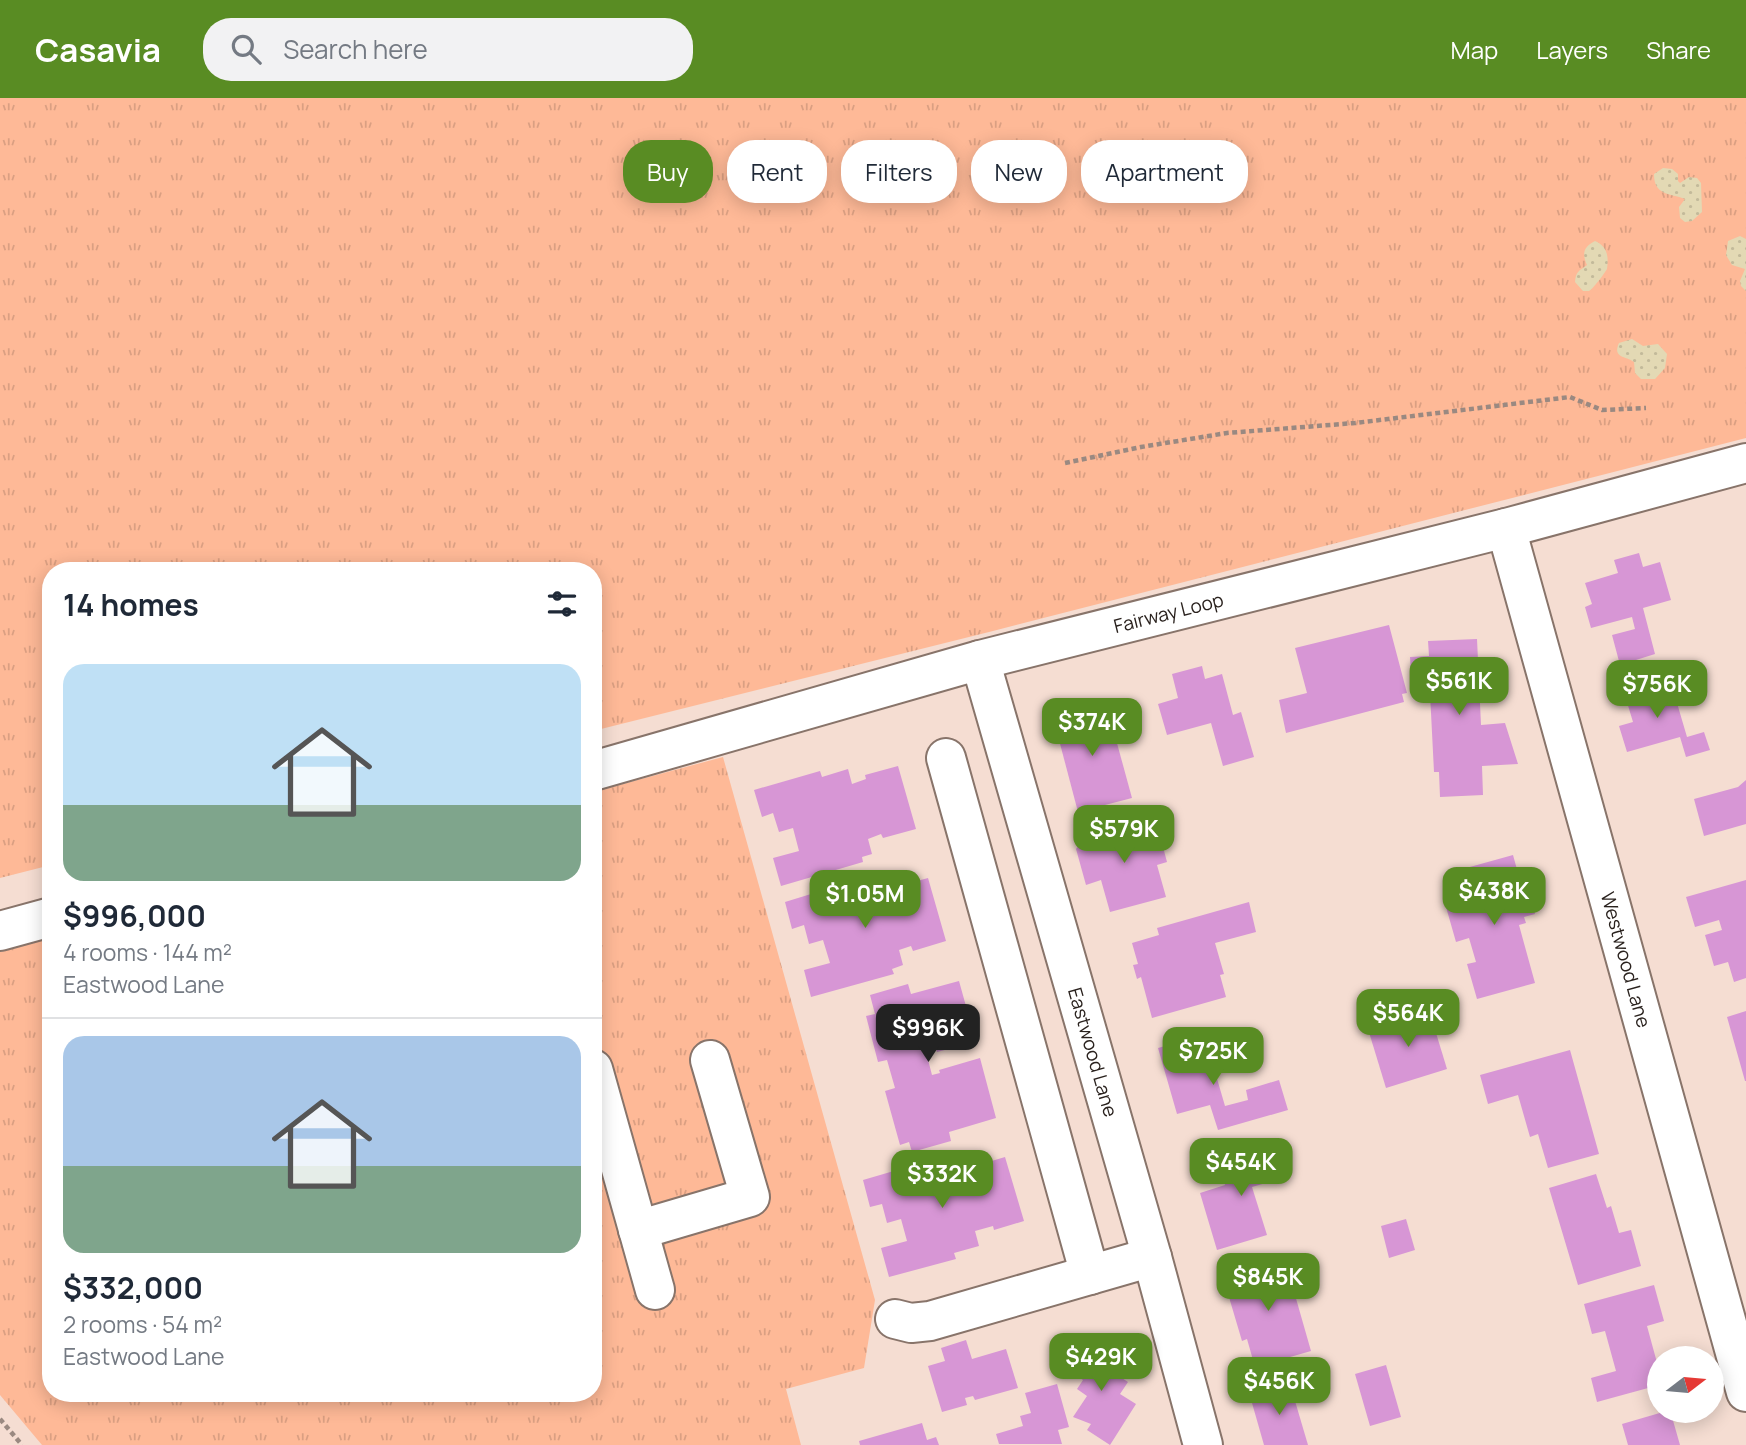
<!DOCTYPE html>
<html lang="en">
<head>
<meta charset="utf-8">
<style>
	body { margin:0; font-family:Manrope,sans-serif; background:#f2f2f3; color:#1f2937; height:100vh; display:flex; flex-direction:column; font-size:26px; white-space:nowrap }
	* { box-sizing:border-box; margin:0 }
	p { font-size:23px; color:#747a83 }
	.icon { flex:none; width:38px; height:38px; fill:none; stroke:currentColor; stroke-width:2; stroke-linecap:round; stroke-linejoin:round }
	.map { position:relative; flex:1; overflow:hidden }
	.side { position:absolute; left:42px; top:464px; width:560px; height:840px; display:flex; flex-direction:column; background:#fff; border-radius:28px; box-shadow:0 4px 18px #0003 }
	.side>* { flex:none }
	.guide { position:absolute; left:623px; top:42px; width:665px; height:63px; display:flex; gap:14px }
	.needle { width:46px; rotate:74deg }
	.controls { position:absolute; left:1647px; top:1248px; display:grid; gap:14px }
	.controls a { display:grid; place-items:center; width:77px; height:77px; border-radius:50%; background:#fff; box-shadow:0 4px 18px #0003; font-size:35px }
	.price { position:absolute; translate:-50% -60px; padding:0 16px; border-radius:14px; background:#598c23; color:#fff; font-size:23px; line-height:46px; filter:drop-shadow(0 2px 4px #0008) }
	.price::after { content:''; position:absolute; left:50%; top:42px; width:21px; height:16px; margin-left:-10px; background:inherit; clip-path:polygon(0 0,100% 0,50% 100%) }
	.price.selected { background:#222; color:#fff }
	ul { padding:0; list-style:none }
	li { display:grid; align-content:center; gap:14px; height:371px; padding:0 21px }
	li+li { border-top:2px solid #e0e1e3 }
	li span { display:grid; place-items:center; height:217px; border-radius:21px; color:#555 }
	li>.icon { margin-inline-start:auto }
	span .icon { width:126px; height:126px; fill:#fffc; stroke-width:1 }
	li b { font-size:30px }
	h2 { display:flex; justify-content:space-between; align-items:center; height:84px; padding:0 21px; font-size:30px }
	.tag { padding:0 24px; border-radius:28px; background:#fff; box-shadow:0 4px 18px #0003; font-size:24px; line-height:63px }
	.tag.selected { background:#598c23; color:#fff }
	header { display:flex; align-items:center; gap:42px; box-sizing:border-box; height:98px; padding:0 35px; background:#598c23; color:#fff }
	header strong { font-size:33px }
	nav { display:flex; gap:38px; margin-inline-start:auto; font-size:24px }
	.search { width:490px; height:63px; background:#f2f2f3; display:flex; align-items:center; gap:18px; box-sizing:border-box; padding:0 24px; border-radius:28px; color:#747a83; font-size:26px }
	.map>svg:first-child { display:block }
	.grass { fill:url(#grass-tufts) }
	.sand { fill:url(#sand-dots) }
	.building { fill:#d796d5 }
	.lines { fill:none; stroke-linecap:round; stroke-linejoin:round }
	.minor-casing { stroke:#88746a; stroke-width:42 }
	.path { stroke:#9a8981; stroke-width:4.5; stroke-dasharray:5 3.5; stroke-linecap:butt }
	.minor { stroke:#fff; stroke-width:38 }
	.labels { text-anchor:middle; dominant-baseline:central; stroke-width:5; stroke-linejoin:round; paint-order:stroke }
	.street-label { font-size:19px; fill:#2a221e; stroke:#f5ddd2 }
</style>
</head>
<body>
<header>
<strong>Casavia</strong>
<div class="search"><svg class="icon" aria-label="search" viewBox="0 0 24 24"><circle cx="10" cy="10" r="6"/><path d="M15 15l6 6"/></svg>Search here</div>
<nav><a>Map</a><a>Layers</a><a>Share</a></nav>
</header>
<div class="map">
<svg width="1746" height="1347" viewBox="0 0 1746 1347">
	<defs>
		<pattern id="grass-tufts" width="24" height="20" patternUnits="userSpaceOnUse" patternTransform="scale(1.75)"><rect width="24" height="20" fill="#feb997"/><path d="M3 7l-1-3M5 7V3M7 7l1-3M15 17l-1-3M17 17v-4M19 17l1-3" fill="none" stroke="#da9f82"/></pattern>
		<pattern id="sand-dots" width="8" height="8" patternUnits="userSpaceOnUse" patternTransform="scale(1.75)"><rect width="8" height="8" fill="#e3d9b4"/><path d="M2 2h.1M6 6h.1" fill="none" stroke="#c3ba9a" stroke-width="1.8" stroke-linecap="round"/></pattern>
	</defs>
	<rect width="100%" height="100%" fill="#f5ddd2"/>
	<g class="grass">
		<polygon points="0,0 1746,0 1746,340 993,533 593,633 593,472 51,472 51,767 0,780"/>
		<polygon points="723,659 875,1202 864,1270 786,1291 801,1347 42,1347 0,1297 0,854 51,840 51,1295 593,1295 593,694"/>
	</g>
	<g class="sand">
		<path d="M1663 70 1672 71 1678 76V83L1680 85 1689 79 1697 80 1701 85 1702 114 1692 123 1685 124 1680 120 1679 109 1685 101C1670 95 1654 98 1654 76Z"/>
		<polygon points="1740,138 1746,141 1746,193 1741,188 1740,183 1745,171 1732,167 1726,157 1728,143"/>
		<path d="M1595 143C1607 148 1609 158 1607 171 1604 176 1593 191 1589 193H1583L1575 184C1576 173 1579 173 1587 167 1582 156 1583 149 1595 143Z"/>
		<path d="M1632 241 1643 248 1658 246 1667 256 1665 270 1655 281H1641L1635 275 1634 264C1626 258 1612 260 1619 245Z"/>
	</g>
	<g class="building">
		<polygon points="1639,455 1643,469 1660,464 1671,502 1643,510 1655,556 1620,567 1612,537 1635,531 1632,519 1591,530 1585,509 1592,506 1585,485 1618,475 1614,462"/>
		<polygon points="1389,527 1407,595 1402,596 1404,604 1286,635 1279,602 1307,595 1295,550"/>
		<polygon points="1477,541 1481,627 1505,625 1518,666 1482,668 1483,697 1440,699 1439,674 1434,674 1430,595 1412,595 1410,559 1429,558 1428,543"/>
		<polygon points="1202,568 1205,581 1222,576 1233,617 1241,614 1254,659 1223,668 1211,625 1167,637 1158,606 1178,600 1172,576"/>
		<polygon points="1661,580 1669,607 1677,605 1687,639 1704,634 1710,652 1686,659 1680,639 1627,654 1619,628 1633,624 1623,591"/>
		<polygon points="1106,605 1132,700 1078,714 1053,619"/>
		<polygon points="898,668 916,731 883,740 881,736 868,741 872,756 862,759 863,764 781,788 773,760 799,753 793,730 779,734 773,715 762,719 754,692 820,673 822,679 848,671 852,686 866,681 865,677"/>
		<polygon points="1746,682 1746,726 1704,738 1694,701 1738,689"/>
		<polygon points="1136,724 1140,735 1158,730 1167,764 1157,767 1166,799 1110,814 1101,782 1086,787 1076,751 1086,738"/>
		<polygon points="1513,757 1523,793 1518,795 1521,804 1531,801 1535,816 1524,819 1526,825 1519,827 1535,885 1477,901 1467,866 1476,864 1469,840 1456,844 1446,809 1468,803 1459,772"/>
		<polygon points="928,780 946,843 913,853 911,848 899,852 903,867 892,871 894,876 811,899 804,872 830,865 823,842 809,846 804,827 792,831 785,804 850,784 852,790 878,783 882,797 897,793 895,789"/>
		<polygon points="1746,782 1746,880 1734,884 1728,864 1714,868 1705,837 1722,832 1719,822 1695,829 1686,799"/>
		<polygon points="1249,804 1256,834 1215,845 1224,876 1220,877 1226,899 1152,920 1141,879 1137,881 1133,867 1138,866 1132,845 1159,837 1157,830"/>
		<polygon points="959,883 976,944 937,954 936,951 926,954 932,977 940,975 939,972 980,960 996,1020 949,1034 951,1043 912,1054 909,1044 900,1047 885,993 895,990 887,962 878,964 866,918 875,916 870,897 908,886 911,896"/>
		<polygon points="1429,912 1447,971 1386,990 1368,931"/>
		<polygon points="1746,913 1746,983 1745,983 1727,919"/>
		<polygon points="1201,938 1205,953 1201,954 1206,969 1213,967 1225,1008 1248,1002 1246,992 1279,982 1288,1012 1218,1032 1210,1007 1177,1016 1158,950"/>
		<polygon points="1570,952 1599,1056 1548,1070 1538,1036 1530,1039 1518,997 1488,1006 1480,977"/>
		<polygon points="1272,1045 1283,1080 1252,1089 1267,1137 1217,1152 1200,1095 1225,1087 1223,1078 1235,1075 1230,1058"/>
		<polygon points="1005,1059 1024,1123 994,1132 993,1128 975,1133 979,1148 954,1155 956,1161 889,1179 881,1150 907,1143 901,1121 887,1125 882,1106 870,1109 863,1082 928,1063 930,1070 956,1062 960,1077 976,1072 975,1068"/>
		<polygon points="1596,1076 1607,1110 1611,1108 1619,1135 1631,1132 1641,1168 1578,1187 1549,1090"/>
		<polygon points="1406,1121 1415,1152 1389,1160 1381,1128"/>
		<polygon points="1285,1162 1311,1253 1255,1269 1247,1241 1242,1243 1223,1179"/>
		<polygon points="1654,1187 1664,1223 1647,1228 1659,1272 1659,1287 1597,1304 1591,1280 1616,1273 1605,1233 1592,1236 1584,1206"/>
		<polygon points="966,1242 972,1261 1006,1251 1018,1290 975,1302 973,1298 965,1300 967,1307 942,1314 928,1268 945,1263 941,1250"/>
		<polygon points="1086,1243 1120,1265 1114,1275 1128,1284 1120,1296 1136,1306 1110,1347 1087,1332 1091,1326 1073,1319 1087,1298 1077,1291 1083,1282 1067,1271"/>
		<polygon points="1386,1267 1401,1319 1370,1328 1355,1276"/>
		<polygon points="1057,1286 1069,1329 1058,1332 1062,1346 999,1346 996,1336 1023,1328 1020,1318 1031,1315 1025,1295"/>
		<polygon points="1290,1286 1308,1347 1264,1347 1250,1298"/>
		<polygon points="1670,1312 1680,1347 1628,1347 1622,1326"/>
		<polygon points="922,1325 927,1342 936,1339 939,1347 860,1347 859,1343"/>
	</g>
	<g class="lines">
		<defs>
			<g id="minor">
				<path id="s1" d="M1506 430 1746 1294"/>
				<path id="s2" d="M980 562 1152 1159 1203 1347"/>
				<polyline points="946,660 1090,1177"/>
				<path id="s3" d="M593 673 980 562 1506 430 1746 365"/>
				<polyline points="0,833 51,819"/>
				<polyline points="593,971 655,1192"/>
				<polyline points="638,1132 750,1099 710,962"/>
				<polyline points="895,1221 911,1225 930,1223 1152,1159"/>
			</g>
		</defs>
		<use href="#minor" class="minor-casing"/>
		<g class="path">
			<polyline points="1065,365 1141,349 1227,335 1355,325 1570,299 1602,312 1646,310"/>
			<polyline points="0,1321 22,1347"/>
		</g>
		<use href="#minor" class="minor"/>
	</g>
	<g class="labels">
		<g class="street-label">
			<text stroke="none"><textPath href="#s3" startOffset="597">Fairway Loop</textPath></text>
			<text stroke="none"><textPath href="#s1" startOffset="448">Westwood Lane</textPath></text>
			<text stroke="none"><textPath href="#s2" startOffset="408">Eastwood Lane</textPath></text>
		</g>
	</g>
</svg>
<div class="controls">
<a><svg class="needle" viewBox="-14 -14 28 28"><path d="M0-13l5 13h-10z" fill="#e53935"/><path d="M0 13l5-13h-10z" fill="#747a83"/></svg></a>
</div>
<b class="price" style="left:1459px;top:619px">$561K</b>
<b class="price" style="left:1657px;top:622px">$756K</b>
<b class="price" style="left:1092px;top:660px">$374K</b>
<b class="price" style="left:1124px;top:767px">$579K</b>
<b class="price" style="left:1494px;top:829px">$438K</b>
<b class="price" style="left:865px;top:832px">$1.05M</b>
<b class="price" style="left:1408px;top:951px">$564K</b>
<b class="price selected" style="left:928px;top:966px">$996K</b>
<b class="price" style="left:1213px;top:989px">$725K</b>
<b class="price" style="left:1241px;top:1100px">$454K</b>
<b class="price" style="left:942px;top:1112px">$332K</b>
<b class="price" style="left:1268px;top:1215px">$845K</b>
<b class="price" style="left:1101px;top:1295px">$429K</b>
<b class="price" style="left:1279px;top:1319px">$456K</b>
<div class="guide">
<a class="tag selected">Buy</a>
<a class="tag">Rent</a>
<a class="tag">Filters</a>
<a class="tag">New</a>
<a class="tag">Apartment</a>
</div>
<section class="side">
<h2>14 homes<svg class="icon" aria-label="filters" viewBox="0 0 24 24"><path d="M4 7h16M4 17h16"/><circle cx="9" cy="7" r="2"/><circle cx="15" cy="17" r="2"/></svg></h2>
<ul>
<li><span style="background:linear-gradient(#bfe0f5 65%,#7fa58c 0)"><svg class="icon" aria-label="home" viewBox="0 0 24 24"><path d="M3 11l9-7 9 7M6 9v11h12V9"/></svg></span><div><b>$996,000</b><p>4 rooms · 144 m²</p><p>Eastwood Lane</p></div></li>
<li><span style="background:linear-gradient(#a9c7e8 60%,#7fa58c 0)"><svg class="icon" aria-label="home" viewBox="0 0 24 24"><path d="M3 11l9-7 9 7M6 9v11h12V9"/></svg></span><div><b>$332,000</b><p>2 rooms · 54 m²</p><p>Eastwood Lane</p></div></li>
</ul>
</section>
</div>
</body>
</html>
